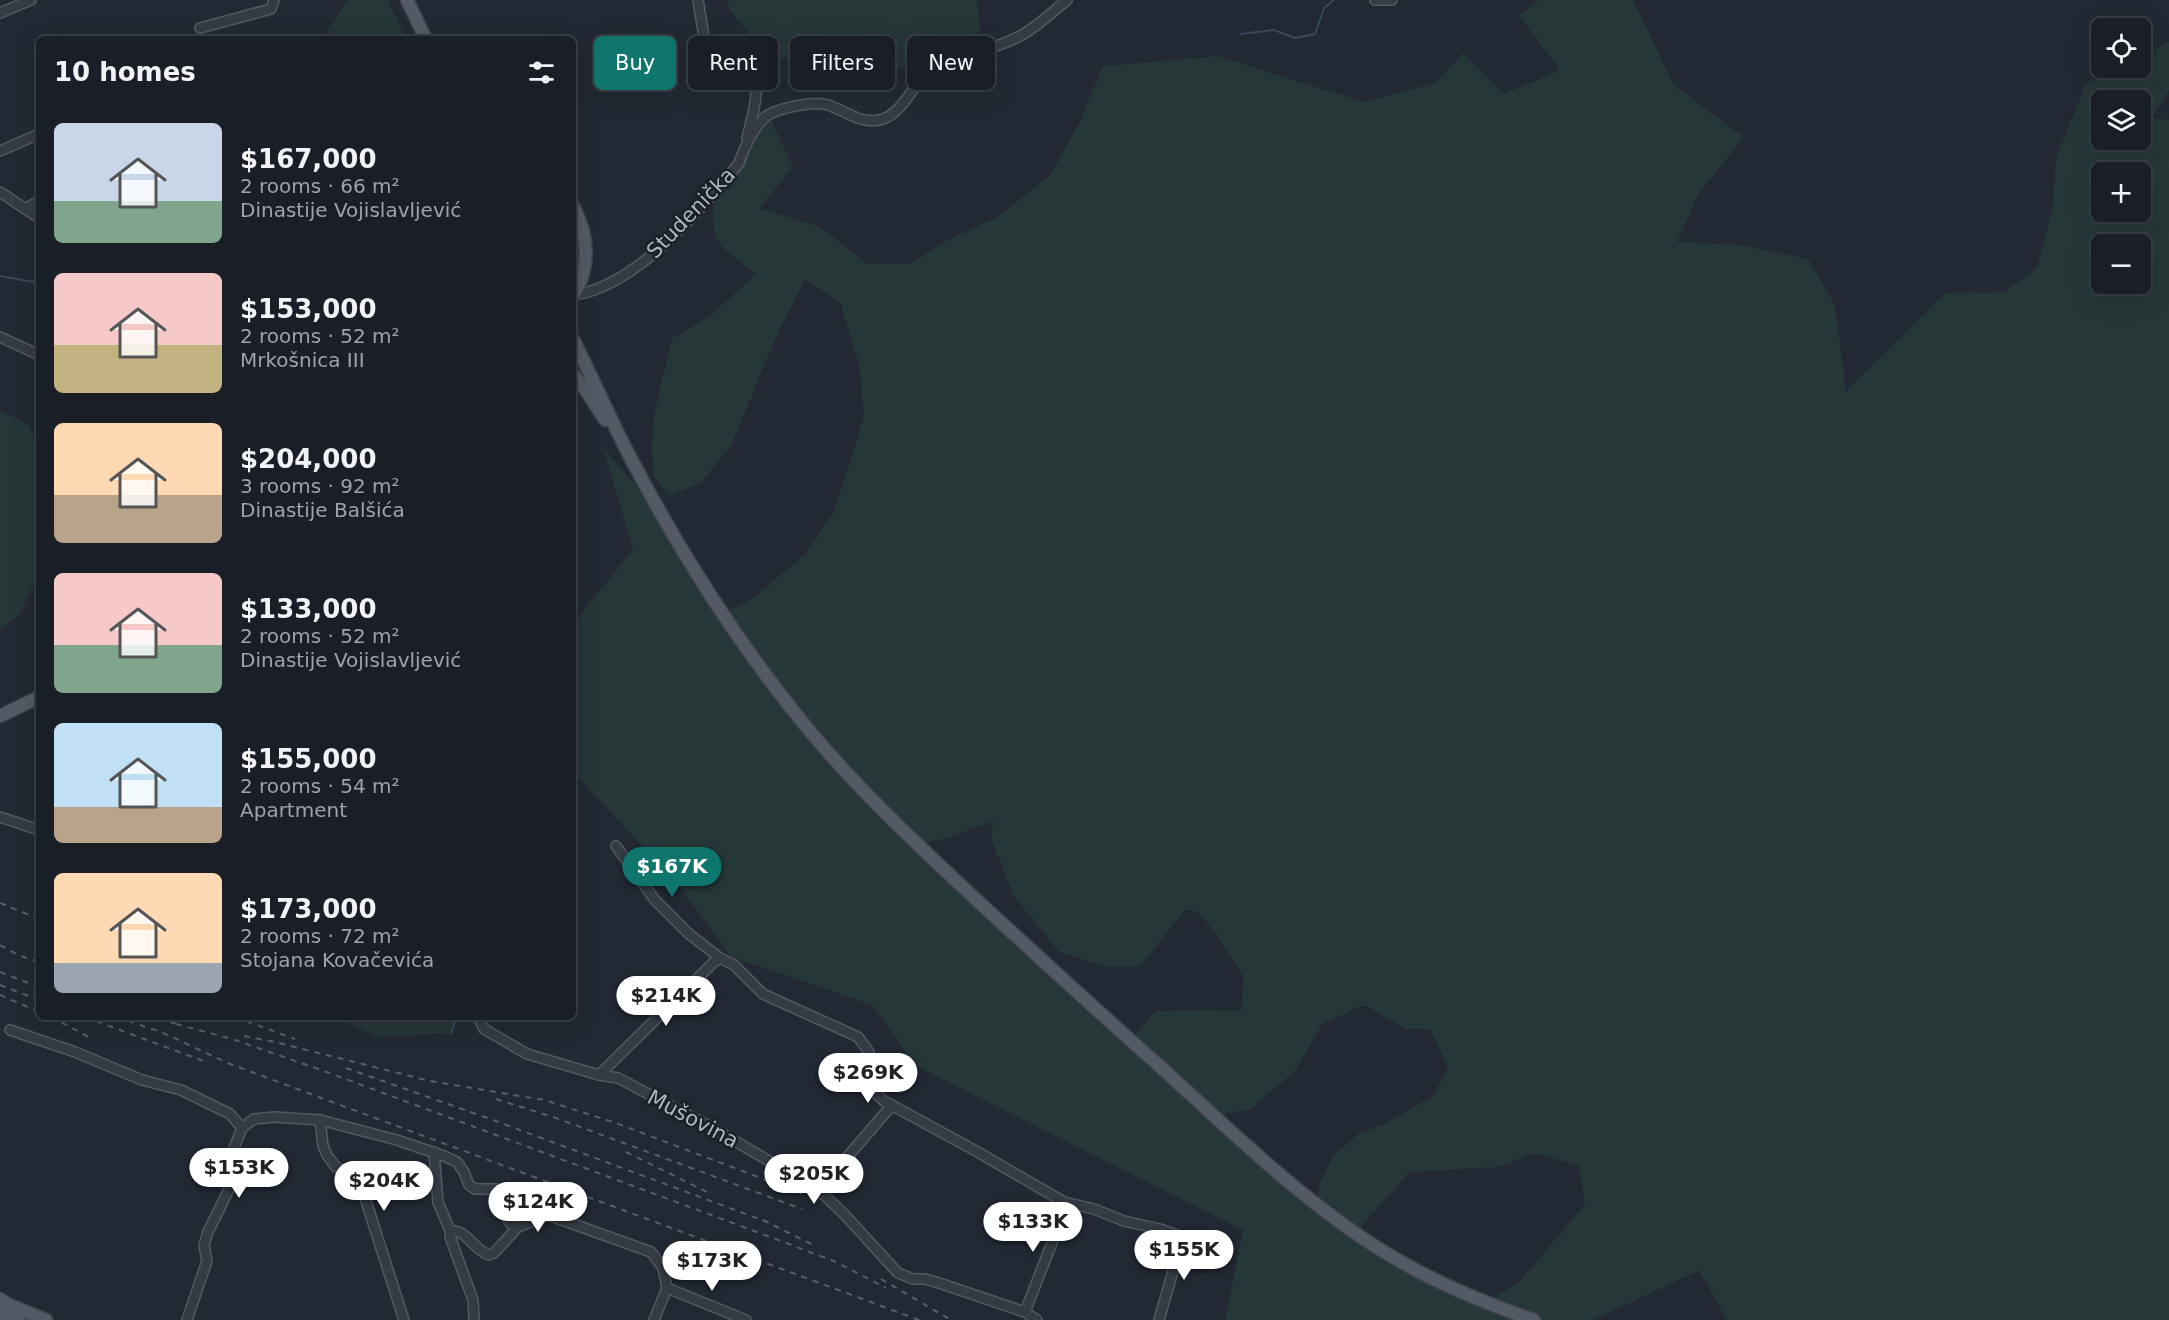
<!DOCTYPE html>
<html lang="en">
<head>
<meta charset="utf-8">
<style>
	body { margin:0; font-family:"DejaVu Sans",sans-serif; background:#23272f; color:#f1f3f6; height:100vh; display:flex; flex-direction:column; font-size:22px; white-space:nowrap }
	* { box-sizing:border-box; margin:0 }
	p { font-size:20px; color:#9fa2a7 }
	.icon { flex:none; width:33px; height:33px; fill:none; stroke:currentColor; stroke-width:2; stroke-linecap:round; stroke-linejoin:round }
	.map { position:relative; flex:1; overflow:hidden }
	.details { position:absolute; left:36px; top:36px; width:540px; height:984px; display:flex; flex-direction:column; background:#1a1f27; border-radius:9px; box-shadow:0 6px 24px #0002,0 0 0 2px #383d44 }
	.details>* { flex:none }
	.hud { position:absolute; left:594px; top:36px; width:570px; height:54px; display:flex; gap:12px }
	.fabs { position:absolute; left:2091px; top:18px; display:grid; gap:12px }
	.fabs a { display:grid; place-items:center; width:60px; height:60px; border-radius:9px; background:#1a1f27; box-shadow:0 6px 24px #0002,0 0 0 2px #383d44; font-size:30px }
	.price { position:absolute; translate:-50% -51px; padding:0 14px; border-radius:21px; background:#fff; color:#222; font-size:20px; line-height:39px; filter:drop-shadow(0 2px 3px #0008) }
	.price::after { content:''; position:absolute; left:50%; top:36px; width:18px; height:14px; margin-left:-9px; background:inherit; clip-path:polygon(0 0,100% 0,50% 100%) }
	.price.current { background:#0f766e; color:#fff }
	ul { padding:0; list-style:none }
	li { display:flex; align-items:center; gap:18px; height:150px; padding:0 18px }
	li span { display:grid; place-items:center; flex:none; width:168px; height:120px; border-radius:9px; color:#555 }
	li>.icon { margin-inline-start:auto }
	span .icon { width:72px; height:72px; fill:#fffc; stroke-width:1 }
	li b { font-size:26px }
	h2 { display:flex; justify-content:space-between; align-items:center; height:72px; padding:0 18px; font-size:26px }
	.chip { padding:0 21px; border-radius:9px; background:#1a1f27; box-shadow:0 6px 24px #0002,0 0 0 2px #383d44; font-size:21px; line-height:54px }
	.chip.current { background:#0f766e; color:#fff }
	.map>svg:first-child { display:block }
	.green { fill:#263737; fill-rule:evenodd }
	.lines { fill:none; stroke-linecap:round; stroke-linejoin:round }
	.stream { stroke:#39475c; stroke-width:2 }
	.minor-casing { stroke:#525962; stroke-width:12 }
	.major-casing { stroke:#3e444e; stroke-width:15 }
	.minor { stroke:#353b45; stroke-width:9 }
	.major { stroke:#535a65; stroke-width:12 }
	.rail { stroke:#575f6b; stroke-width:2; stroke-dasharray:6 6; stroke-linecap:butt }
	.labels { text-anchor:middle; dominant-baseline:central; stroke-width:5; stroke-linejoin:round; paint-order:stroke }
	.street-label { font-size:21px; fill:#afb6c1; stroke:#1a2029 }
</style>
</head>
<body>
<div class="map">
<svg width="2169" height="1320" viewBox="0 0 2169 1320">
	<rect width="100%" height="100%" fill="#222934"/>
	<g class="green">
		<polygon points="348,0 388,0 406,39 322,39"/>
		<polygon points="727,0 977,0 980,32 891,72 834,48 771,61 729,9"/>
		<path d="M1538 0H1633L1674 85 1744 137 1699 193 1677 242 1743 245 1808 259 1835 305 1846 391 1945 293 2004 292 2037 268 2053 206 2056 158 2086 84 2120 68H2140L2141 58 2169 41V90L2152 118 2169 120V1320H1727L1699 1271 1592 1320H1225L1243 1230 916 1066 872 1005 731 957 677 883 573 772V624L633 549 603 448 665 518 723 613 752 599 805 554 834 511 864 417 860 367 840 302 805 280 779 330 731 446 701 483 669 496 654 476 652 447 655 411 672 338 709 317 756 274C747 267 723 251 718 241 697 199 746 148 769 115L793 167 760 208 820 227 867 264H909L948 240 996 218 1051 174 1079 123 1103 66 1218 56 1364 102 1435 83 1463 53 1504 94 1560 70 1519 16ZM2102 100H2140V140H2102ZM2102 172H2140V212H2102ZM2102 244H2140V284H2102ZM993 821 991 839 1014 896 1059 952 1106 967H1140L1186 909 1200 914 1216 934 1243 976 1242 1010 1156 1011 1130 1040 918 844 945 839ZM1364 1005 1406 1029H1430L1448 1067 1433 1096 1384 1124 1358 1134 1334 1155 1320 1183 1316 1203 1215 1115 1250 1110 1296 1070 1322 1024ZM1535 1153 1579 1166 1585 1204 1519 1282 1486 1302 1356 1232 1410 1172 1499 1167Z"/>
		<polygon points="0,411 27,423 39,447 39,573 19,615 0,630"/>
		<polygon points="334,1017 457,1017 451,1033 379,1037"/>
	</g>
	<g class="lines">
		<g class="stream">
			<polyline points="1240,34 1274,30 1295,38 1315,34 1324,8 1334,0"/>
			<polyline points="0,276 39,283"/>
			<polyline points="451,1033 457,1017"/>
		</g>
		<defs>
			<g id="minor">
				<path d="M698 0 708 61C716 84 730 67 746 66 766 77 751 121 747 138"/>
				<polyline points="1375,0 1392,0"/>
				<polyline points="0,13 31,0"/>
				<polyline points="200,28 271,9 274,0"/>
				<polyline points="0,151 39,134"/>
				<polyline points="0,192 39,218"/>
				<polyline points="25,209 39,201"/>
				<path d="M574 295C635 287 702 209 739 163 744 148 752 131 763 119 772 109 814 100 828 105 846 111 863 126 883 119 902 112 910 90 924 77 949 55 991 52 1020 36 1037 27 1052 12 1067 0"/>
				<polyline points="0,337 39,355"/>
				<polyline points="0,817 39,830"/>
				<polyline points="616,846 655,900 689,934 720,958 734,965 763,994 858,1037 869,1052 870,1063 866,1080 867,1086 884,1101 976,1151 1064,1202 1094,1209 1124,1221 1160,1229 1179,1236 1181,1243 1159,1320"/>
				<polyline points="478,1017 484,1029 527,1054 599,1075 618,1078 709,1126 807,1183 824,1195 844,1214 898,1273 913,1279 925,1279 939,1283 1025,1312 1037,1320"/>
				<polyline points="10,1030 75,1052 142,1080 181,1090 230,1114 242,1128"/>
				<polyline points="599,1075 714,962 720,958"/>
				<polyline points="320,1120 323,1146 327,1155 335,1166 352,1178 365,1198 404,1320"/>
				<polyline points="434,1152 438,1202 451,1233"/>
				<polyline points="818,1191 892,1105"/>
				<polyline points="518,1227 511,1224 505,1215 507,1207 513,1202 521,1202 548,1215 651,1252 663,1268 667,1288"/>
				<polyline points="667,1288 746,1320"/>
				<polyline points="1025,1312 1057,1230 1064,1202"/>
				<polyline points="187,1320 207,1261 204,1245 208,1232 232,1183 231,1164 234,1148 242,1128 254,1119 274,1117 320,1120 397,1140 444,1156 457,1162 464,1172 469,1185 475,1189 497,1189 510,1204"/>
				<path d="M474 1320 473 1300 450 1237 454 1231C468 1232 474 1250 489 1255L494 1253 518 1227 548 1215"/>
				<polyline points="654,1320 667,1288"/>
			</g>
			<g id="major">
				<polyline points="407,0 426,39"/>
				<path d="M573 206C589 235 591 268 573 296"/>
				<path d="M573 339C592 377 609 416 628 453 678 549 736 641 804 724 858 790 920 847 982 905 1039 957 1096 1010 1154 1061 1226 1126 1298 1198 1381 1250 1429 1280 1481 1302 1534 1320"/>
				<polyline points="573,375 583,386 605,420"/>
				<polyline points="0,716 39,697"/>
				<polyline points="0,1299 7,1304 46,1320"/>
				<polyline points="0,1313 19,1320"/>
			</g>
		</defs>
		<use href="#minor" class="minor-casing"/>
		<use href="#major" class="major-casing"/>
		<use href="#minor" class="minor"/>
		<use href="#major" class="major"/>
		<g class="rail">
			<polyline points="0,903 39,919"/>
			<polyline points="0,945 18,955 39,962"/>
			<polyline points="0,972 39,987"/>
			<polyline points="0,985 39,1000"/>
			<polyline points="0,995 39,1012"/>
			<polyline points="51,1017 89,1037"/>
			<polyline points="85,1017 206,1062"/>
			<polyline points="117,1017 161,1032 230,1064 919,1320"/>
			<polyline points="147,1017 182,1025"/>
			<polyline points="235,1017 295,1039"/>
			<polyline points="176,1024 232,1039 324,1071 781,1241 836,1262 886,1288"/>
			<polyline points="244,1036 275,1042 430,1081 544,1100 616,1123 808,1196"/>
			<polyline points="346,1068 493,1120 770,1223"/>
			<polyline points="496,1099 556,1118 802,1209"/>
			<polyline points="626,1152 707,1192"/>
			<polyline points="763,1220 817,1247"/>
			<polyline points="881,1279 951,1320"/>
		</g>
	</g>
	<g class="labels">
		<g class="street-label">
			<text transform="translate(691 213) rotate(-46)">Studenička</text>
			<text transform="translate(693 1119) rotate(28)">Mušovina</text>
		</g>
	</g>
</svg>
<div class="fabs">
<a><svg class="icon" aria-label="locate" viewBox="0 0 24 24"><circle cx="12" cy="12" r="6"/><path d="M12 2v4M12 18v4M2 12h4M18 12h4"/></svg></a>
<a><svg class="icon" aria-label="layers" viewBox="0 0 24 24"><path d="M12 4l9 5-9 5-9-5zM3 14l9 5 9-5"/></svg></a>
<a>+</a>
<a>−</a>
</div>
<b class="price current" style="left:672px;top:898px">$167K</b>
<b class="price" style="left:666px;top:1027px">$214K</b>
<b class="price" style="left:868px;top:1104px">$269K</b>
<b class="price" style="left:239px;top:1199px">$153K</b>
<b class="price" style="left:814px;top:1205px">$205K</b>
<b class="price" style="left:384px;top:1212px">$204K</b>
<b class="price" style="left:538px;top:1233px">$124K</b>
<b class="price" style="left:1033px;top:1253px">$133K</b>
<b class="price" style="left:1184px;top:1281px">$155K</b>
<b class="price" style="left:712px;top:1292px">$173K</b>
<div class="hud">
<a class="chip current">Buy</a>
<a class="chip">Rent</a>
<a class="chip">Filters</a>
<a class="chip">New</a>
</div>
<section class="details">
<h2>10 homes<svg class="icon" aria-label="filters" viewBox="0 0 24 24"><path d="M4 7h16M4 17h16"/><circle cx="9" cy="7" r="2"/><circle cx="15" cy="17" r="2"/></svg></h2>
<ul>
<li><span style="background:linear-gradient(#c9d6e8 65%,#7fa58c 0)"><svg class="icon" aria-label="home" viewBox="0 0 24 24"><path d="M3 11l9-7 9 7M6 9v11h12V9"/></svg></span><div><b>$167,000</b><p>2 rooms · 66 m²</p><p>Dinastije Vojislavljević</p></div></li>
<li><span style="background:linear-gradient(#f6c9c9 60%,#c2b280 0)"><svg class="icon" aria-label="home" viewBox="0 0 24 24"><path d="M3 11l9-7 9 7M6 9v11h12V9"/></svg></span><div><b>$153,000</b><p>2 rooms · 52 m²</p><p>Mrkošnica III</p></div></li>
<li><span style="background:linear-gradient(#ffd9b3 60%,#b9a48a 0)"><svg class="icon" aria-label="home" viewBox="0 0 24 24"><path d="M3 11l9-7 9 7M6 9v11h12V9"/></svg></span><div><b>$204,000</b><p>3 rooms · 92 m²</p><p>Dinastije Balšića</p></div></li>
<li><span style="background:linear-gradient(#f6c9c9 60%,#7fa58c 0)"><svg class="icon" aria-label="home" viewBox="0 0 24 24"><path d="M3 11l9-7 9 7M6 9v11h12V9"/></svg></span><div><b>$133,000</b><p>2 rooms · 52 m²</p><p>Dinastije Vojislavljević</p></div></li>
<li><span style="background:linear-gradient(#bfe0f5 70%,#b9a48a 0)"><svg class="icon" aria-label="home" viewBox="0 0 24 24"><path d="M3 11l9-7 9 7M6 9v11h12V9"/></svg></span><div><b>$155,000</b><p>2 rooms · 54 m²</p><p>Apartment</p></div></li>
<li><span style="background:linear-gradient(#ffd9b3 75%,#9aa5b1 0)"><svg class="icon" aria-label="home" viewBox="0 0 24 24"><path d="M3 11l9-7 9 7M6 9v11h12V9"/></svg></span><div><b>$173,000</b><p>2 rooms · 72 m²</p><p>Stojana Kovačevića</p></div></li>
</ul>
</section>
</div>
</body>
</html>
